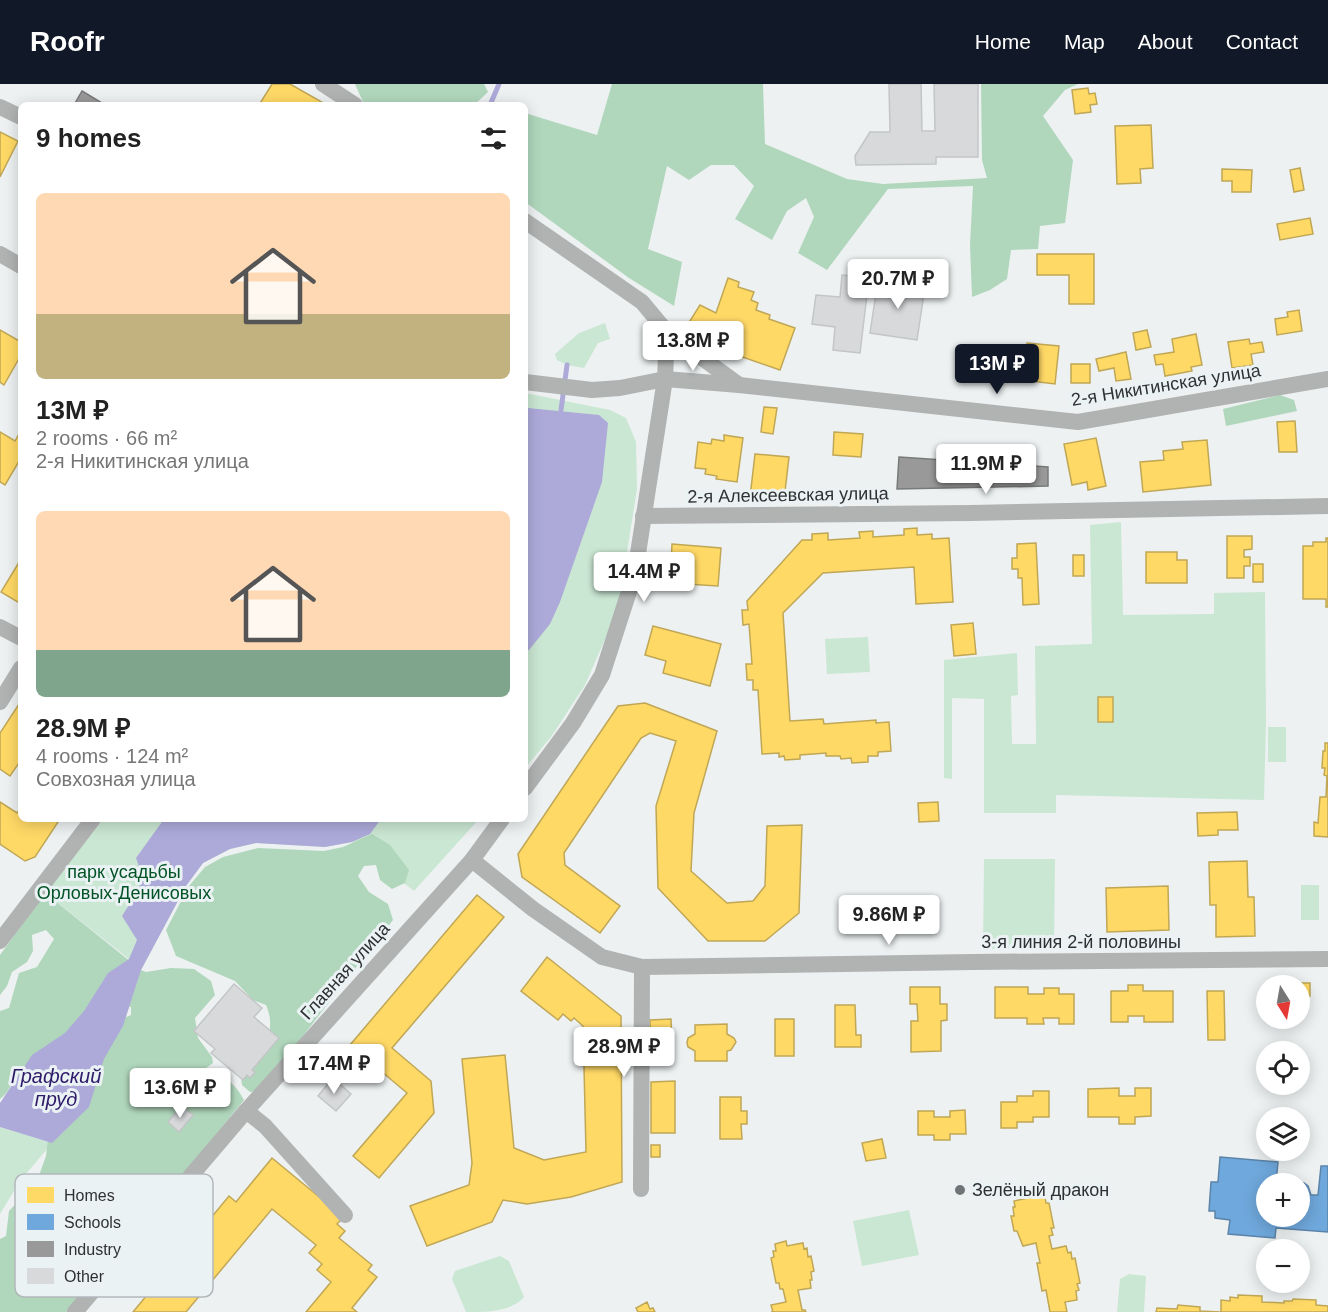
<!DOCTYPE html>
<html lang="en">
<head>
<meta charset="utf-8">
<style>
	body { margin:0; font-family:Helvetica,sans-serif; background:#f2f2f2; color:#222; height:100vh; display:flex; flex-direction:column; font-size:22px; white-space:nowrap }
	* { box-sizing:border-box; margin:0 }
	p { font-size:20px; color:#767676 }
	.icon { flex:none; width:33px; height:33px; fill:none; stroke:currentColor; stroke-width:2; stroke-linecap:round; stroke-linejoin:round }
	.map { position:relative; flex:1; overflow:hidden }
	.sheet { position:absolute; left:18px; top:18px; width:510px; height:720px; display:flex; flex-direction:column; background:#fff; border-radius:9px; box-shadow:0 3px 15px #0003 }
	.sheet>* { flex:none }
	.needle { width:39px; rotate:169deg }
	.buttons { position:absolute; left:1256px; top:891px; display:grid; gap:12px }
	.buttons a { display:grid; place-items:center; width:54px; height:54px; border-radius:50%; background:#fff; box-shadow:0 3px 15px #0003; font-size:30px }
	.price { position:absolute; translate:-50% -51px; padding:0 14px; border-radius:6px; background:#fff; color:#222; font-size:20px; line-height:39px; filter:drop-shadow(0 2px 3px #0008) }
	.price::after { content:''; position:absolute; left:50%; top:36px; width:18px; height:14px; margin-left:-9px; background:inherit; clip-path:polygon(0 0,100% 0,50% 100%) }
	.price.selected { background:#111827; color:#fff }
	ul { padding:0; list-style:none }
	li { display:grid; align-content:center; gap:12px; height:318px; padding:0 18px }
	li span { display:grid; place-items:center; height:186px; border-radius:9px; color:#555 }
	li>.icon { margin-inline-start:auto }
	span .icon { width:108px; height:108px; fill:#fffc; stroke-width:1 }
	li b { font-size:26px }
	h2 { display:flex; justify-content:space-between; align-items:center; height:72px; padding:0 18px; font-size:26px }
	header { display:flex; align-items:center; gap:36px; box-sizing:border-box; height:84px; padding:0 30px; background:#111827; color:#fff }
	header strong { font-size:28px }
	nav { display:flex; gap:33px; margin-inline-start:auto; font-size:21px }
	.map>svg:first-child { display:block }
	.green { fill:#cae7d3 }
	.forest { fill:#b0d7bc }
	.water { fill:#adaada }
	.homes { fill:#ffd966; stroke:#c0a756; stroke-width:1.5 }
	.schools { fill:#6fa8dc; stroke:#5c84a9; stroke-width:1.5 }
	.industry { fill:#999; stroke:#797a7a; stroke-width:1.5 }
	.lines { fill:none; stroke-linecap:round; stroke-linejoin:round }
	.stream { stroke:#adaada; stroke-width:5 }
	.building { fill:#d7d9db; stroke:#c3c5c7; stroke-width:1.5 }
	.minor { stroke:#b1b2b2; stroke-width:16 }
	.poi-dot { fill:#717475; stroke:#ebf2f4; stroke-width:2 }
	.labels { text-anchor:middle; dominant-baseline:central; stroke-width:6; stroke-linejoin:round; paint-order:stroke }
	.street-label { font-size:18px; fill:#2e3132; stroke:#ebf2f4 }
	.park-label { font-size:18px; fill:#025326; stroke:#ebf2f4 }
	.poi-label { font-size:18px; fill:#2e3132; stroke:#ebf2f4; text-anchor:start }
	.water-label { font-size:20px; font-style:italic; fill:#2d1a68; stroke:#ebf2f4 }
	.key { fill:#ebf2f4; stroke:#b2b8ba; stroke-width:1.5 }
	.key-label { font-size:16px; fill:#2e3132 }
</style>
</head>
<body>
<header>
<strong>Roofr</strong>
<nav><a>Home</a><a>Map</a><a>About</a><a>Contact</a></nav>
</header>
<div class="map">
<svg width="1328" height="1228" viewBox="0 0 1328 1228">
	<rect width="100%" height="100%" fill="#edf1f2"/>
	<g class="green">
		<polygon points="605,239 610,255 598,259 584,284 567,281 557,276 555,270 579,249"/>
		<polygon points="525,309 610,326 626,334 636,358 637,405 620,512 606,553 585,601 551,653 525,684"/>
		<polygon points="1121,438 1123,531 1214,530 1214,509 1265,508 1266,640 1264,716 1056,711 1056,729 984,729 984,615 952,614 952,695 944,694 944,576 1017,569 1018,611 1011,612 1012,660 1036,660 1035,562 1092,560 1090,441"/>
		<polygon points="868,553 870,588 827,590 825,555"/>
		<rect x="1268" y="643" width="18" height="35"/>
		<polygon points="103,735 479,735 414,807 352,758 325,763 256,759 230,765 203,779 186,802 141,886 123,942 129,875 45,809"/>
		<polygon points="984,775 1055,775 1054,865 983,865"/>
		<rect x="1301" y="801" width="18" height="35"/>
		<polygon points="0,1043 52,1059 20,1097 0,1130"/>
		<polygon points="909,1126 919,1171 862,1182 853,1137"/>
		<path d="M500 1172 509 1177 524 1213C511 1228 486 1228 466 1228L452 1195 455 1187Z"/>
		<polygon points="1129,1190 1146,1192 1144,1228 1117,1228 1120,1195"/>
	</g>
	<g class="forest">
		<polygon points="355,0 484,0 488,8 474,21 369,21 363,18"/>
		<polygon points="612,0 763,0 765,60 847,95 883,100 987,94 982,76 981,0 1078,0 1065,6 1043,32 1073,76 1065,139 1040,142 1038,165 1011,166 1007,195 990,206 972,213 970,161 973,102 888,105 827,186 798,169 814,133 806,114 787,127 772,156 735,135 754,102 734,81 711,81 689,96 667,82 648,165 682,178 674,222 629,194 525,118 525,29 597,51"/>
		<polygon points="1280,311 1294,316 1297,327 1226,342 1223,325"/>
		<path d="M372 750 390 761 409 786 405 799 392 805 380 796 376 781 364 782 358 792 369 808 388 820 393 836 261 1006 250 1008 242 1001 241 993C259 970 279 951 266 921L253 916 235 897 176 872 166 846 189 802 205 783 223 773 258 764 324 767 343 763Z"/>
		<path d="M45 809 141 886 146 888 171 884 194 885 211 897 215 911 195 934 198 954 212 973 213 979 199 989C222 991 232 994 244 1016L71 1228H0V1155L6 1152 9 1127 37 1097 46 1072 48 1055 112 939 131 931V923L100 918C72 945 43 971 14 998 8 1004 9 1008 0 1015V927L9 924 19 889 37 883 54 855 46 846 32 851 33 867 27 878 12 888 7 902 0 911V871Z"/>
	</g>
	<g class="water">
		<polygon points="528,324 599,331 608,339 602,398 560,518 550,540 529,566 525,568 525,326"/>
		<path d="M164 735H381L370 750 352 758 325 763 256 759 230 765 203 779 186 802 141 886 123 942 104 975 89 1023 52 1059 0 1043V1019L32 971 65 949 84 927 108 889 129 875 137 856 122 832C137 808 147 802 136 774Z"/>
	</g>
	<g class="homes">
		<polygon points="272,0 290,0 327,21 259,21"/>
		<polygon points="1088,4 1089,10 1095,9 1097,20 1090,21 1091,28 1075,30 1072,6"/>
		<polygon points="1151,41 1153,84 1140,85 1141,99 1117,100 1115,42"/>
		<polygon points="0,48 18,57 0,93"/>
		<polygon points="1300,84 1304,106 1294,108 1290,86"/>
		<polygon points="1222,85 1252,86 1251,108 1232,108 1232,97 1222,97"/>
		<polygon points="1310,134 1313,150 1280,156 1277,140"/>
		<polygon points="1037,170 1094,170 1094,220 1069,220 1069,191 1037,191"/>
		<polygon points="728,194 739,198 738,203 754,208 751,216 758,219 756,226 770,231 769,235 795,244 780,286 731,269 688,240 700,221 716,229"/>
		<polygon points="1299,226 1302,247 1277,251 1275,235 1288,233 1287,228"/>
		<polygon points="0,246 21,258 21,271 4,301 0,298"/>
		<polygon points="1147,246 1151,263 1136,266 1133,249"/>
		<polygon points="1196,250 1202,281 1191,283 1192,287 1165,292 1163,280 1156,281 1154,271 1174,268 1172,255"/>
		<polygon points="1249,255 1250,260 1262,258 1264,268 1251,270 1253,281 1232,284 1228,258"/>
		<polygon points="1027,259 1059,262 1055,300 1023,296"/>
		<polygon points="1126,268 1131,295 1116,297 1114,284 1099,287 1096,275"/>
		<rect x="1071" y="280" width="19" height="19"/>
		<polygon points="764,323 777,324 773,350 761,348"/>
		<polygon points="1295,337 1297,368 1279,368 1277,338"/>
		<polygon points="0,348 15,357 19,350 21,352 21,374 5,401 0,398"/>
		<polygon points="834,348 863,350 861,373 833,371"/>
		<polygon points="724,351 743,354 737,398 716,395 717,392 705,390 706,385 695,384 698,358 711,360 712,355 724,357"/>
		<polygon points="1096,354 1106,402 1088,406 1087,398 1072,401 1064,360"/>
		<polygon points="1207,356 1211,401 1143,408 1140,378 1164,376 1163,367 1183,365 1182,358"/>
		<polygon points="755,370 789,373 784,416 750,413"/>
		<polygon points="917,444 917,451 932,450 932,455 949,454 953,518 916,520 914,483 823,489 783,529 790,637 823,635 824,640 876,636 876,639 889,638 891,667 878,668 878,672 868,672 868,678 852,679 851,674 841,675 840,672 826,672 826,669 800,671 800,675 785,676 784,672 779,673 779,669 762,670 758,606 753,606 753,596 747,596 746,580 752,580 749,540 743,541 742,526 748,526 747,517 802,456 812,456 812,450 828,449 828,456 860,454 859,448 873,447 873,453 904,451 904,445"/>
		<polygon points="1227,452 1252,452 1252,465 1244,466 1244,473 1250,473 1250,482 1244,482 1244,494 1227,494"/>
		<polygon points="1326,454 1328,454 1328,523 1326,523 1326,515 1303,515 1303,462 1313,462 1313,458 1326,458"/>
		<polygon points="1036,459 1039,520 1023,521 1022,494 1018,494 1018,485 1012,485 1012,474 1017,474 1017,460"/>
		<polygon points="672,460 721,464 718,502 670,499"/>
		<polygon points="1146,468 1177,468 1177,476 1187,476 1187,499 1146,499"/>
		<rect x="1073" y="471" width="11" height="21"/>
		<polygon points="21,475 21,520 1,508"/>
		<rect x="1253" y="480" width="10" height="18"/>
		<polygon points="973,539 976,570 954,572 951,541"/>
		<polygon points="653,542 721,560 710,602 663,589 666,577 645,571"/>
		<rect x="1098" y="613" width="15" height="25"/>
		<polygon points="21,617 21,676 10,692 0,685 0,649"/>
		<polygon points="645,619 717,647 694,729 691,787 727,819 753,817 765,802 767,742 802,741 799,829 765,857 708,857 658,804 656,722 676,657 650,649 641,654 564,769 565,781 620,822 600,849 522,793 518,770 618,622"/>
		<polygon points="1325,659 1328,659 1328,753 1314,752 1314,738 1318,739 1320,713 1326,713 1327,692 1324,691 1325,684 1322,684 1323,667 1325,667"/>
		<polygon points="0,718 17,729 21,723 21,735 60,735 35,773 25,777 0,760"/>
		<polygon points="938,718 939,737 919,738 918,719"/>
		<polygon points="1237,728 1238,746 1218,746 1218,751 1198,752 1197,729"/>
		<polygon points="1247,777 1248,813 1254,813 1255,852 1216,853 1216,821 1210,821 1209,778"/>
		<polygon points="1168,802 1169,846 1107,848 1106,804"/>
		<polygon points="477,811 504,833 392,964 431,997 434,1029 379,1094 353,1072 407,1009 350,961"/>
		<polygon points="547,873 621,932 622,1098 571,1113 527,1120 503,1116 492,1138 427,1162 410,1122 469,1101 472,1079 462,975 505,971 514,1064 544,1076 586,1068 583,942 574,934 571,937 563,930 558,936 521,907"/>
		<polygon points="1297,899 1310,899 1310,912 1299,913 1299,902"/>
		<polygon points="1128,901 1143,901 1143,907 1173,907 1173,938 1144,938 1144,932 1128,932 1128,938 1111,938 1111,907 1128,907"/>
		<polygon points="910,903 940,903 940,920 947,920 947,936 941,937 941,967 911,968 911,937 918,937 917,920 910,920"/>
		<polygon points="995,903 1028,903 1028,910 1044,910 1044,904 1059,904 1059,910 1074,910 1074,940 1059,940 1059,934 1043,934 1044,940 1027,940 1027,934 995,934"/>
		<polygon points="1207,907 1224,907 1225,956 1208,956"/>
		<polygon points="835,921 855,921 856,951 861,951 861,963 835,963"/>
		<polygon points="671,935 672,965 651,966 650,936"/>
		<rect x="775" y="935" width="19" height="37"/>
		<polygon points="727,940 727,950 734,954 736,958 731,966 727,967 727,977 695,977 695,967 688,963 687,959 688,954 695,950 695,941"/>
		<polygon points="675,997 675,1049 651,1049 651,998"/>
		<polygon points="1119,1004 1119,1012 1135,1012 1135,1004 1151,1004 1151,1032 1135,1033 1135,1040 1119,1040 1119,1033 1088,1033 1088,1005"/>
		<polygon points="1033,1007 1049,1007 1049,1033 1033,1033 1033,1038 1017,1038 1017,1044 1001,1044 1001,1018 1017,1018 1017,1012 1033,1012"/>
		<polygon points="720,1013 741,1013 741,1027 747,1027 747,1040 741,1040 742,1055 720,1055"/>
		<polygon points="965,1026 966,1050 950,1050 950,1056 934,1056 934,1051 918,1051 918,1027 934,1027 934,1033 950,1033 950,1027"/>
		<polygon points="882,1055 886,1074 866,1077 862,1059"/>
		<rect x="651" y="1061" width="9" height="12"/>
		<polygon points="272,1074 335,1126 341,1136 337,1140 345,1147 339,1154 372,1181 368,1186 377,1193 352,1224 357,1228 306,1228 331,1198 317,1186 322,1180 309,1169 316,1161 272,1125 186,1228 133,1228 229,1112 236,1118"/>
		<polygon points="1040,1107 1042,1114 1045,1113 1046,1119 1049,1119 1054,1144 1051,1144 1053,1151 1049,1152 1052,1165 1066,1162 1068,1169 1071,1168 1072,1175 1075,1174 1080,1199 1077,1200 1079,1206 1076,1207 1077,1216 1065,1218 1067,1228 1050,1228 1046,1206 1042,1207 1037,1179 1040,1179 1036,1159 1023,1162 1017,1147 1014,1147 1011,1132 1014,1132 1013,1123 1015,1123 1014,1117 1029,1114 1029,1109"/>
		<polygon points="786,1157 787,1162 803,1159 804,1165 807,1164 808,1173 811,1172 814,1187 811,1188 812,1196 810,1196 811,1204 798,1206 802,1226 805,1226 806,1228 771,1228 773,1228 771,1221 786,1218 783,1205 780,1205 779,1199 776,1199 771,1174 774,1173 773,1167 776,1167 775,1160"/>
		<polygon points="1238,1211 1262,1212 1262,1218 1284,1219 1284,1217 1292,1217 1293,1215 1316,1216 1316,1221 1328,1222 1328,1228 1156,1228 1157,1224 1177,1225 1178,1221 1200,1223 1200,1227 1221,1228 1221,1216 1230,1217 1230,1213 1238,1214"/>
		<polygon points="647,1218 650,1225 653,1224 655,1228 638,1228 636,1224"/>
	</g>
	<polygon class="schools" points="1220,1073 1278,1078 1276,1100 1266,1100 1266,1132 1299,1132 1299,1100 1289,1100 1298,1097 1304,1099 1308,1102 1311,1111 1318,1111 1321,1082 1328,1082 1328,1148 1276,1144 1275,1154 1228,1150 1230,1136 1215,1134 1215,1127 1209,1127 1211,1098 1218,1098"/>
	<g class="industry">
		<polygon points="82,7 102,19 101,21 74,21"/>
		<polygon points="899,373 1048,383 1048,402 897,405"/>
	</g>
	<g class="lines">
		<g class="stream">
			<polyline points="490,21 499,0"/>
			<polyline points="561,326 567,281"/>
		</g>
	</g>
	<g class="building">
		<polygon points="889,0 921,0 922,47 935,47 934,0 978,0 978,73 936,73 936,80 856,81 855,72 870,48 890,48"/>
		<polygon points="842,191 869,194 860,269 833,266 835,243 812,240 816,211 840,213"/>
		<polygon points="878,196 925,203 917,256 870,249"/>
		<polygon points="234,900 262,924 254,933 279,954 252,986 255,988 250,994 247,991 243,996 211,969 215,965 194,947"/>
		<polygon points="333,994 351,1010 336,1027 318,1012"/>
		<polygon points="182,1022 193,1031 179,1048 168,1038"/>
	</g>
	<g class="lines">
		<g class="minor">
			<polyline points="323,0 355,21"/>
			<polyline points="0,23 21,33"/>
			<polyline points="525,137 642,218 667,248 665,295 635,489 602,591 573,639 525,704"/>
			<polyline points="0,170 21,182"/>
			<polyline points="667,248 739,301"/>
			<polyline points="525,298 592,306 620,304 665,295 739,301 1078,338 1328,295"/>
			<polyline points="643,432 970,429 1328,422"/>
			<polyline points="0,543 21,554"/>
			<polyline points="0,618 21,584"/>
			<polyline points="472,776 533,825 602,873 642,883 973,878 1328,875"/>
			<polyline points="0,857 93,735"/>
			<polyline points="246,1027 265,1042 345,1131"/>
			<polyline points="641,1105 642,883"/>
			<polyline points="75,1228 246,1027 472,776 502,735"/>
		</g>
	</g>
	<circle class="poi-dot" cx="960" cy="1106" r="6"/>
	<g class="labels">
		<g class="street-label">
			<text transform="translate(1166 301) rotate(-9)">2-я Никитинская улица</text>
			<text transform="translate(788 411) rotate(-1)">2-я Алексеевская улица</text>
			<text x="1081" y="858">3-я линия 2-й половины</text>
			<text transform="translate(345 887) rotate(-48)">Главная улица</text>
		</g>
		<g class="park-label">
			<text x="124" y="788">парк усадьбы<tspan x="124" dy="21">Орловых-Денисовых</tspan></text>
		</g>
		<g class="poi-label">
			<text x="972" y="1106">Зелёный дракон</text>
		</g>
		<g class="water-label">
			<text x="56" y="992">Графский<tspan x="56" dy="23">пруд</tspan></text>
		</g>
	</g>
	<rect x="15" y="1090" width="198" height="123" rx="9" class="key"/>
	<rect x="27" y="1103" width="27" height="16" fill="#ffd966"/>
	<rect x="27" y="1130" width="27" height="16" fill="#6fa8dc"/>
	<rect x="27" y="1157" width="27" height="16" fill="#999"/>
	<rect x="27" y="1184" width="27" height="16" fill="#d7d9db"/>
	<g class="key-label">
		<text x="64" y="1117">Homes</text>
		<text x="64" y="1144">Schools</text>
		<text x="64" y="1171">Industry</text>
		<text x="64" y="1198">Other</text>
	</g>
</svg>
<div class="buttons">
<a><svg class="needle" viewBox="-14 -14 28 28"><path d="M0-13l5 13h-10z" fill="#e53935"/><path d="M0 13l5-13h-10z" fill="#767676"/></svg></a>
<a><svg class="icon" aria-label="locate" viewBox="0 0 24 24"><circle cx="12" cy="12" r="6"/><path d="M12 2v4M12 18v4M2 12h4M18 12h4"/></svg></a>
<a><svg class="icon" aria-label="layers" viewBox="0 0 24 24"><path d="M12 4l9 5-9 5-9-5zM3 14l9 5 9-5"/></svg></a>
<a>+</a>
<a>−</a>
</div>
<b class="price" style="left:898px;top:226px">20.7M ₽</b>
<b class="price" style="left:693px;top:288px">13.8M ₽</b>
<b class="price selected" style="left:997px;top:311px">13M ₽</b>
<b class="price" style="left:986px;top:411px">11.9M ₽</b>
<b class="price" style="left:644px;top:519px">14.4M ₽</b>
<b class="price" style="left:889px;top:862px">9.86M ₽</b>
<b class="price" style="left:624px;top:994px">28.9M ₽</b>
<b class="price" style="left:334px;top:1011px">17.4M ₽</b>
<b class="price" style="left:180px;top:1035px">13.6M ₽</b>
<section class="sheet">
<h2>9 homes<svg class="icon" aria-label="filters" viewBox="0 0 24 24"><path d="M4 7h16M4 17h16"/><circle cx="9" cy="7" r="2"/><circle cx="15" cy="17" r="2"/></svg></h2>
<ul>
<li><span style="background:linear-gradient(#ffd9b3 65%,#c2b280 0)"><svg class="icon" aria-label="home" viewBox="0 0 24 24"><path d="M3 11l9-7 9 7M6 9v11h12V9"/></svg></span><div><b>13M ₽</b><p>2 rooms · 66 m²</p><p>2-я Никитинская улица</p></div></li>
<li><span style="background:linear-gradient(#ffd9b3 75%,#7fa58c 0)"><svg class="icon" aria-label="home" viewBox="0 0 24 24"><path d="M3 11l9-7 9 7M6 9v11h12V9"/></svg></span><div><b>28.9M ₽</b><p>4 rooms · 124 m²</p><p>Совхозная улица</p></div></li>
</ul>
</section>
</div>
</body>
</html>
